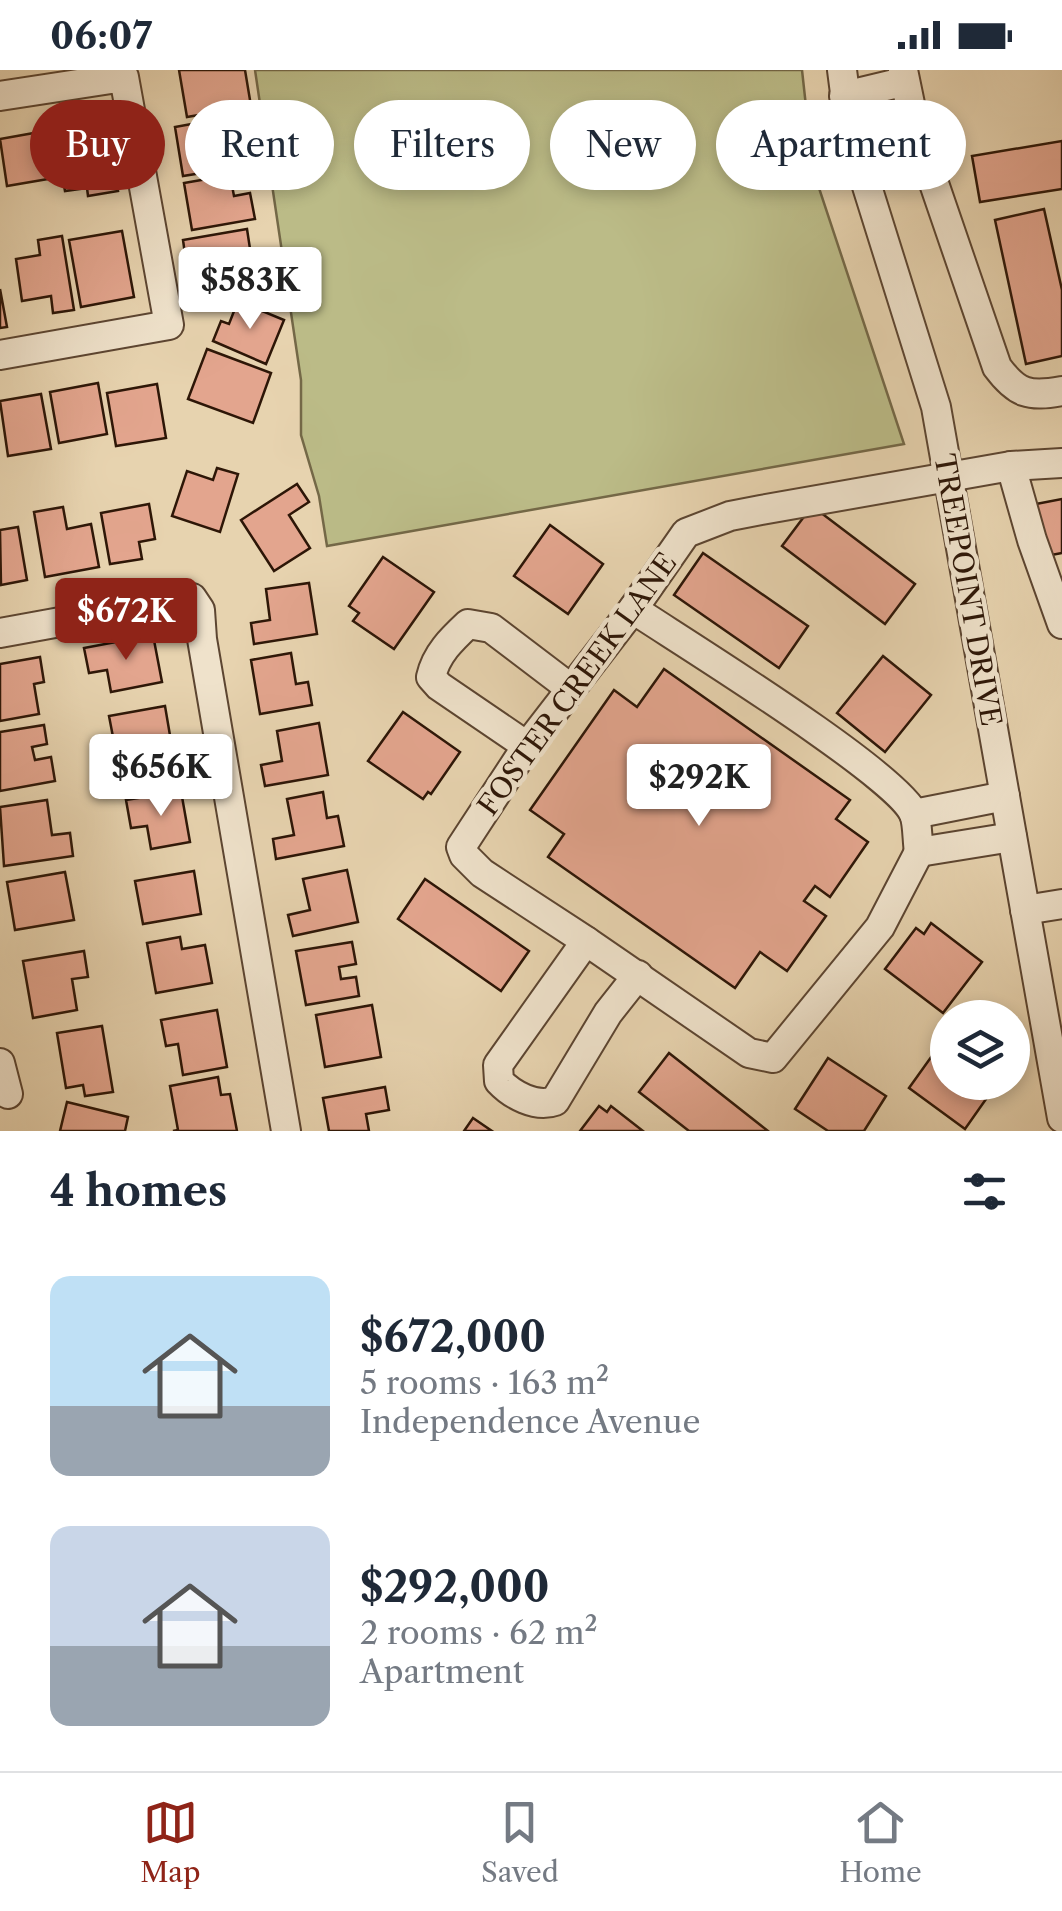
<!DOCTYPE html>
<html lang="en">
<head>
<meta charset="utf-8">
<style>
	body { margin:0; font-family:"Libre Caslon Text",serif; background:#f6f6f7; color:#1f2937; height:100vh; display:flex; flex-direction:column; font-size:38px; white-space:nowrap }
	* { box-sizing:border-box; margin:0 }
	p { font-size:32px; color:#747a83 }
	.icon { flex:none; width:55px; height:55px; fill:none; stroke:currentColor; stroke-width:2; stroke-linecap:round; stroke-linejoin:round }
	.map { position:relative; height:1061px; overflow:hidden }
	.sheet { display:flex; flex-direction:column; background:#fff; flex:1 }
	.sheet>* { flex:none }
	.guide { position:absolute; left:30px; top:30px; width:1002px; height:90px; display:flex; gap:20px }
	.tools { position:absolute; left:930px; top:930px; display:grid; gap:20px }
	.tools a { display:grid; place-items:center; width:100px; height:100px; border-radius:50%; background:#fff; box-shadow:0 5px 15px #0003; font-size:50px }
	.price { position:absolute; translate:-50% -85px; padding:0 22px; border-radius:10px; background:#fff; color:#222; font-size:32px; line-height:65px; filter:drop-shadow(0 2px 5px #0008) }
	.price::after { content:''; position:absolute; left:50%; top:60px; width:30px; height:22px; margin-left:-15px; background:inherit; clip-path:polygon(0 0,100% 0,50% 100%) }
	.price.current { background:#8f2418; color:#fff }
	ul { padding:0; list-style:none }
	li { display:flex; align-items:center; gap:30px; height:250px; padding:0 50px }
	li span { display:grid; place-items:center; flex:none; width:280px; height:200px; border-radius:20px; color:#555 }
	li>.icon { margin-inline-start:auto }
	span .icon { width:120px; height:120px; fill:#fffc; stroke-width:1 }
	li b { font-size:42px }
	h2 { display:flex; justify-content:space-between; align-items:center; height:120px; padding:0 50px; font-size:42px }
	.pill { padding:0 35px; border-radius:45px; background:#fff; box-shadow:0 5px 15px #0003; font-size:35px; line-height:90px }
	.pill.current { background:#8f2418; color:#fff }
	.status { display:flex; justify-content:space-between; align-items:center; height:70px; padding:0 50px; background:#fff; direction:ltr }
	.status svg { height:28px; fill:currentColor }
	.tab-bar { display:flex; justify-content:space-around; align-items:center; height:140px; border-top:2px solid #e0e1e3; background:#fff; font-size:28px; color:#747a83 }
	.tab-bar a { display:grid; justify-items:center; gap:5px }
	.tab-bar .current { color:#8f2418 }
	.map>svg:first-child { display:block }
	.green { fill:#bbbb87; stroke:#746847; stroke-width:2.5 }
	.building { fill:#e3a58e; stroke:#2d1607; stroke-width:2.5 }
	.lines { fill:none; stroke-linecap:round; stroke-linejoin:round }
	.minor-casing { stroke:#5c4531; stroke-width:32 }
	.minor { stroke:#efe2cb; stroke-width:28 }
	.labels { text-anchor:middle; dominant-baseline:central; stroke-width:9; stroke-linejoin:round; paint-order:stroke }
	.street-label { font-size:28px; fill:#2d1607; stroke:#efe2cb }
</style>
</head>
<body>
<div class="status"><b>06:07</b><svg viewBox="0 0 49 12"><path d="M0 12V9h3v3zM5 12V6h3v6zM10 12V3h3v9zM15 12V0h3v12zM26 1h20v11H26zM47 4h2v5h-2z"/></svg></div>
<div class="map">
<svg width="1062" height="1061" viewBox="0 0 1062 1061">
	<rect width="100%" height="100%" fill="#e7d3af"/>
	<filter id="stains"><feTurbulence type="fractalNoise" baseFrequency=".002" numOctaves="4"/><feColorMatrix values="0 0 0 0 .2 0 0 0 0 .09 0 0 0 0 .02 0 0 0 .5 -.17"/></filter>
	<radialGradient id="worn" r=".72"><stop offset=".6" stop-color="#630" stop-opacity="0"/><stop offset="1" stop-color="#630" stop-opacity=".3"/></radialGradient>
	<polygon class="green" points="255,0 802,0 813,100 904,374 327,476 319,426 301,365 301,310"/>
	<g class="building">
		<polygon points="179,0 245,0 251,36 187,47"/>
		<polygon points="104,39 118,121 88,126 87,118 65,121 57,75 85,70 80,43"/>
		<polygon points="230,47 239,97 183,106 175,57"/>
		<polygon points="45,61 54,108 7,116 0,69"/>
		<polygon points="1062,71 1062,119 980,132 972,86"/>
		<polygon points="230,105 234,126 250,123 255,149 192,160 184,113"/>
		<polygon points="1044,139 1062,220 1062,286 1026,294 995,150"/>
		<polygon points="247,159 254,205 209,212 205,188 186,191 183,170"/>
		<polygon points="122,161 134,227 81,237 69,170"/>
		<polygon points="62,166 74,240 53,243 51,226 22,231 16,189 40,185 38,170"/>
		<polygon points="0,219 7,257 0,258"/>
		<polygon points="238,231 284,250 266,294 213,271 221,251 229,254"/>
		<polygon points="207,279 271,303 253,353 188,329"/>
		<polygon points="98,313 107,364 59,373 50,322"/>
		<polygon points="157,314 166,368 116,376 107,323"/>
		<polygon points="41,324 51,379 8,386 0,331"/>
		<polygon points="217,398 238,404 220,462 172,446 187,401 213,410"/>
		<polygon points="297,414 309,432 289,445 310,478 274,501 241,450"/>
		<polygon points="1062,429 1062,483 1046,486 1036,434"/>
		<polygon points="149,434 155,469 139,472 142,489 110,494 101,443"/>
		<polygon points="812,436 915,514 885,554 782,476"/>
		<polygon points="63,437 67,459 91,454 99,497 45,507 34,442"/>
		<polygon points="550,455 603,494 568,544 514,506"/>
		<polygon points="18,457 27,510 1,515 0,460"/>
		<polygon points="703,483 808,556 779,598 674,525"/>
		<polygon points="383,487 434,522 394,579 353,551 359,543 349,536"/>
		<polygon points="309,513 317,564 254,574 251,553 270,550 266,519"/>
		<polygon points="153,565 162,612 111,622 107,600 89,603 84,578"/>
		<polygon points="291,583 296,614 308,612 312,635 260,644 251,590"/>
		<polygon points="883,586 931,625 885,682 837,643"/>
		<polygon points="40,587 44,612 34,614 39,644 0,651 0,594"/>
		<polygon points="664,599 850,730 836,749 868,772 830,827 815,816 804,831 826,846 787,901 760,882 735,918 548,787 564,764 530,740 614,620 637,637"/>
		<polygon points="165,636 173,683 118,693 109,646"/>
		<polygon points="403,642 460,682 431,724 428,722 423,729 368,691"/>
		<polygon points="319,653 328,705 265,716 261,695 282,691 277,661"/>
		<polygon points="44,655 47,674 32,677 35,690 51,687 55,711 0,721 0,662"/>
		<polygon points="181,721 190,772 151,779 147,756 131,758 126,730"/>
		<polygon points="323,722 327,748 338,746 344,776 276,789 273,769 294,765 287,729"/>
		<polygon points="47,730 52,765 70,763 73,786 4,796 0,737"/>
		<polygon points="347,800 358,852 293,866 288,845 310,840 303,809"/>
		<polygon points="194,801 201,844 143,854 135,811"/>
		<polygon points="65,802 74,850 15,860 7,812"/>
		<polygon points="425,809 529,881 501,921 398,849"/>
		<polygon points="931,853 982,892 943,943 885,899 916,858 924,864"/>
		<polygon points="180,867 182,879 205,875 212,913 156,923 147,873"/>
		<polygon points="352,872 356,894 339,897 341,909 356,907 359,926 306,935 296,881"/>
		<polygon points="84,881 88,907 72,909 77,940 33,948 23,891"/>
		<polygon points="372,935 381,987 325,997 316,945"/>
		<polygon points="217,940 227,997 183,1005 178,974 166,976 161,950"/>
		<polygon points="102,956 113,1022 85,1026 83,1015 66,1018 57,963"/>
		<polygon points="944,969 948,971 948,1012 998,1012 965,1059 909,1018"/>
		<polygon points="669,983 768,1061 689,1061 639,1022"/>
		<polygon points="828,988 886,1026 864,1061 828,1061 795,1039"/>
		<polygon points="218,1007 221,1025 230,1024 237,1061 173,1061 178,1060 170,1016"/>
		<polygon points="385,1017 389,1040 366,1044 369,1061 329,1061 323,1028"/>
		<polygon points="67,1032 128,1047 125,1061 60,1061"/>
		<polygon points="599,1036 607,1042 611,1036 643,1061 580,1061"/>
		<polygon points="473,1048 492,1061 464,1061"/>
	</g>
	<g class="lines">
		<defs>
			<g id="minor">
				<polyline points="842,0 850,62 936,337 1062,1048"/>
				<path d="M903 0 915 58 997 297C1017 324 1029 327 1062 321"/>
				<polyline points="0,26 124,7 169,255 0,285"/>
				<polyline points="844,26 903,12"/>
				<polyline points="850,62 912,46"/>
				<polyline points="1011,396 1032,470 1062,554"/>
				<path d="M633 539C681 571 897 704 914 744 918 754 917 770 919 782"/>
				<polyline points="0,563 192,528 200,540 202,569 286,1061"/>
				<path d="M527 676 439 616 431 607C436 584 452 569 468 554L491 558 570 618"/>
				<polyline points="914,744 1005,726"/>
				<polyline points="919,782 880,857 773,988 749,983 586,871 482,803 464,785 461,777 527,676 633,539 686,463 730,446 761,440 1011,396 1062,393"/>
				<polyline points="919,782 1012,767"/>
				<polyline points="1025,840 1062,834"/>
				<path d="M586 871 498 995 499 1011C512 1025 536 1038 555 1031L608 943 638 905"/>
				<polyline points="0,993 8,1024"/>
			</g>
		</defs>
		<use href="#minor" class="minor-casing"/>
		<use href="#minor" class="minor"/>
	</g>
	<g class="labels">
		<g class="street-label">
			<text transform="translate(968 520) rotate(80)">TREEPOINT DRIVE</text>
			<text transform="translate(577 614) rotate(-54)">FOSTER CREEK LANE</text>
		</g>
	</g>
	<rect width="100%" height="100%" filter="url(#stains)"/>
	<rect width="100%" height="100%" fill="url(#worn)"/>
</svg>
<div class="tools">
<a><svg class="icon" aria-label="layers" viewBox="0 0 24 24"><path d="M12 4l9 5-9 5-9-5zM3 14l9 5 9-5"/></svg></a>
</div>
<b class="price" style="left:250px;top:262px">$583K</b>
<b class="price current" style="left:126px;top:593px">$672K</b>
<b class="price" style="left:161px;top:749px">$656K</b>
<b class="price" style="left:699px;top:759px">$292K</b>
<div class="guide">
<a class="pill current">Buy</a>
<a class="pill">Rent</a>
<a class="pill">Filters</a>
<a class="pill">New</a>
<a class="pill">Apartment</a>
</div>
</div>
<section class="sheet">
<h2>4 homes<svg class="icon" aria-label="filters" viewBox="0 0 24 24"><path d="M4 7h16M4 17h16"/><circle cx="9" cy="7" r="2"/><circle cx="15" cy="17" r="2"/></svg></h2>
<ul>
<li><span style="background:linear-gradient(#bfe0f5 65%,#9aa5b1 0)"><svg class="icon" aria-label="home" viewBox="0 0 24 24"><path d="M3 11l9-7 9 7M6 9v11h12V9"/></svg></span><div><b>$672,000</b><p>5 rooms · 163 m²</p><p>Independence Avenue</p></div></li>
<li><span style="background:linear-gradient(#c9d6e8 60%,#9aa5b1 0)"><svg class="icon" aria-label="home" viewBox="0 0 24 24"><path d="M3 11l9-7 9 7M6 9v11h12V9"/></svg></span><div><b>$292,000</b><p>2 rooms · 62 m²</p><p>Apartment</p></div></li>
</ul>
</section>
<nav class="tab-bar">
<a class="current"><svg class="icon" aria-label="map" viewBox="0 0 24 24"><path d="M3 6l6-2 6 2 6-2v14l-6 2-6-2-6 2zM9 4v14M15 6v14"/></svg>Map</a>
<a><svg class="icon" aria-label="saved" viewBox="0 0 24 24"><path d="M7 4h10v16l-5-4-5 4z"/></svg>Saved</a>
<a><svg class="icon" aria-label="home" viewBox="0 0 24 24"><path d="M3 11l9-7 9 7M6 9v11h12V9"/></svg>Home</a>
</nav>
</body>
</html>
